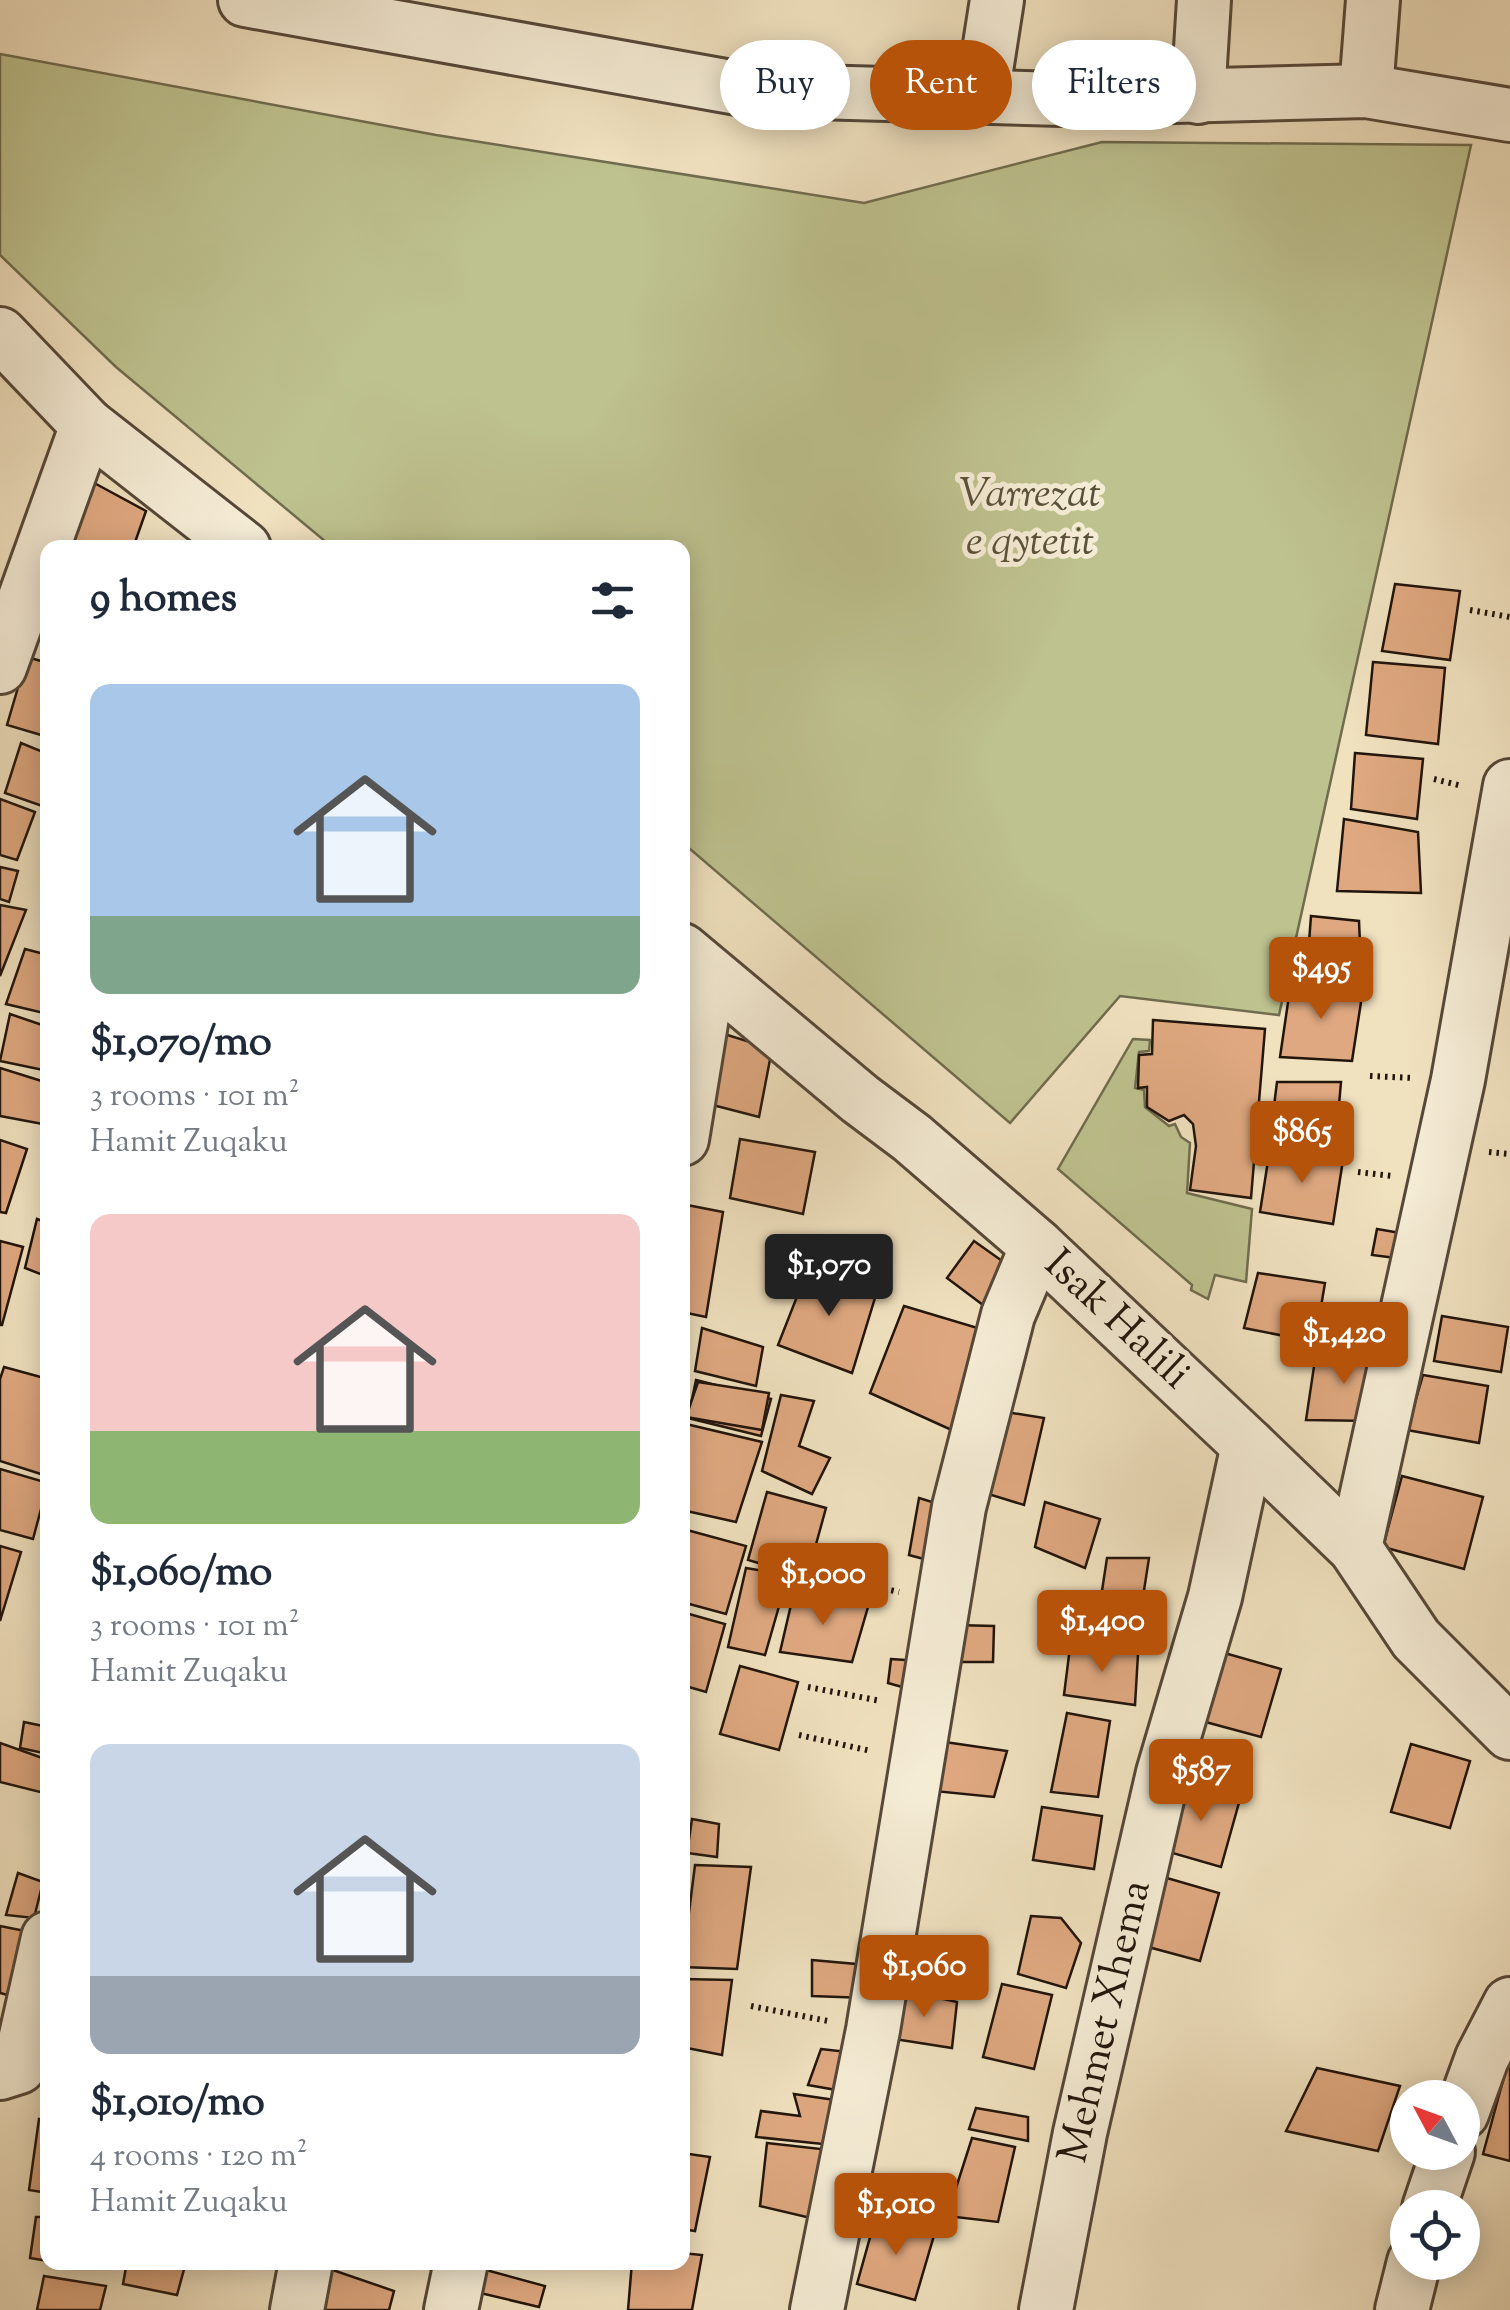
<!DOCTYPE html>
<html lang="en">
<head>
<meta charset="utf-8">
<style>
	body { margin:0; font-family:"Sorts Mill Goudy",serif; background:#f2f2f3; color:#1f2937; height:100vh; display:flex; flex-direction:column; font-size:38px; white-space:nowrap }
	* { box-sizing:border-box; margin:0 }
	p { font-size:32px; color:#747a83 }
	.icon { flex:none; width:55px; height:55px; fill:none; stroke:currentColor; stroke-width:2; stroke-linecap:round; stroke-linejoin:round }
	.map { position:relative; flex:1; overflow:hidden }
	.sheet { position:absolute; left:40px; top:540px; width:650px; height:1730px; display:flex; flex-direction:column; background:#fff; border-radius:20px; box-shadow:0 5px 25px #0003 }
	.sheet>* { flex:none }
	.hud { position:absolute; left:720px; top:40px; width:640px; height:90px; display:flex; gap:20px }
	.needle { width:65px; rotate:311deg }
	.buttons { position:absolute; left:1390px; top:2080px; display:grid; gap:20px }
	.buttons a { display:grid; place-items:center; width:90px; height:90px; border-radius:50%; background:#fff; box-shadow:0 5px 25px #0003; font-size:50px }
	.price { position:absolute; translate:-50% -85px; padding:0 22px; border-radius:10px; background:#b45309; color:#fff; font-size:32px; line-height:65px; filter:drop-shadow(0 2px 5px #0008) }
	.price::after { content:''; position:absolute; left:50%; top:60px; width:30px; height:22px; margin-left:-15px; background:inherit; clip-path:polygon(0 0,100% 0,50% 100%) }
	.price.selected { background:#222; color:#fff }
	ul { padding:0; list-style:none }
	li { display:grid; align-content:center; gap:20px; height:530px; padding:0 50px }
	li span { display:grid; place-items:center; height:310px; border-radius:20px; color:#555 }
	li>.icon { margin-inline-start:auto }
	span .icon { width:180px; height:180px; fill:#fffc; stroke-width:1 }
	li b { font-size:42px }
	h2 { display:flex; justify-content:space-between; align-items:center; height:120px; padding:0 50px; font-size:42px }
	.tag { padding:0 35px; border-radius:45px; background:#fff; box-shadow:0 5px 25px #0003; font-size:35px; line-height:90px }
	.tag.selected { background:#b45309; color:#fff }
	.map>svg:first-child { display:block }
	.green { fill:#bec28f; stroke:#706c4e; stroke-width:2.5 }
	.building { fill:#dfa880; stroke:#22150c; stroke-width:2.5 }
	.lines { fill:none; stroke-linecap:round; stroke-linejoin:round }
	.minor-casing { stroke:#564839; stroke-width:58 }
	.path { stroke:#22150c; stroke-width:6; stroke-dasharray:2.5 5; stroke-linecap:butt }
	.minor { stroke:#f5ecd5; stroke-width:52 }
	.labels { text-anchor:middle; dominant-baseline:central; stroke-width:10; stroke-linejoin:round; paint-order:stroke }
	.park-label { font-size:42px; font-style:italic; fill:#59523a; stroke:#f5ecd5 }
	.street-label { font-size:42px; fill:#22150c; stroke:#f5ecd5 }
</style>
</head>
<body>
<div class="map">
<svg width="1510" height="2310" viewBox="0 0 1510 2310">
	<rect width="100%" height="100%" fill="#f0e1bf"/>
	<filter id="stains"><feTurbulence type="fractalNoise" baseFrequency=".002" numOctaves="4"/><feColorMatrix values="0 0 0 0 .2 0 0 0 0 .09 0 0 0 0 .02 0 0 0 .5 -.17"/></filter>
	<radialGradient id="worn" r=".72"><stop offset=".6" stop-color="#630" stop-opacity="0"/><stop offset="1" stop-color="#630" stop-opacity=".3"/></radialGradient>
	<g class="green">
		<polygon points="0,54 436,135 864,203 1102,142 1471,145 1279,1015 1120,996 1010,1123 683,843 682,548 332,547 116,367 0,255"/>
		<polygon points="1133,1039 1150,1040 1149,1051 1139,1052 1135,1088 1144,1090 1145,1107 1169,1126 1175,1124 1181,1137 1190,1143 1187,1193 1252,1209 1246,1282 1215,1275 1208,1299 1191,1290 1192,1285 1058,1169"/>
	</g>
	<g class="building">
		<polygon points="85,478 146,511 133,548 61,548"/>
		<polygon points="1395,584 1460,591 1450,660 1382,651"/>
		<polygon points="27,657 48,663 48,737 7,725"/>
		<polygon points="1373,662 1445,668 1438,744 1366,735"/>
		<polygon points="21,743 48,754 48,808 5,793"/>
		<polygon points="1355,753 1423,759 1417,819 1351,809"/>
		<polygon points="0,799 35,812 17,860 0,855"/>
		<polygon points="1344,819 1418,832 1421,893 1337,891"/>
		<polygon points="0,867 18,871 9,902 0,899"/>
		<polygon points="0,905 26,910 0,976"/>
		<polygon points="1311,916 1359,921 1361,967 1307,969"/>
		<polygon points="25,949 48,955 48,1014 6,1004"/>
		<polygon points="1291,982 1363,989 1352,1061 1280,1057"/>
		<polygon points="10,1014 48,1027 48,1071 0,1061"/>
		<polygon points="1153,1020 1265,1029 1251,1198 1190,1190 1196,1146 1193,1124 1184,1115 1169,1121 1147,1107 1147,1087 1138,1088 1139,1055 1152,1054"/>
		<polygon points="718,1032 772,1049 759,1117 705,1103"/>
		<polygon points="0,1068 48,1083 48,1125 0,1116"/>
		<polygon points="1277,1082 1341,1082 1336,1139 1271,1130"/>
		<polygon points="740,1139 815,1152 803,1214 730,1198"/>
		<polygon points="0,1140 27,1149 6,1213 0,1212"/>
		<polygon points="1270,1148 1343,1160 1333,1224 1260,1212"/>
		<polygon points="682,1204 723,1212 706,1317 682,1312"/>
		<polygon points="37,1219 48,1223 48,1277 25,1268"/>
		<polygon points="1377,1229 1418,1236 1412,1260 1372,1255"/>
		<polygon points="0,1241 23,1247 2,1325 0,1325"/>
		<polygon points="974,1241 1012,1268 983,1305 947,1278"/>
		<polygon points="809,1266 878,1288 852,1373 778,1345"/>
		<polygon points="1258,1273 1325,1283 1315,1342 1244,1328"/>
		<polygon points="904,1306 991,1332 956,1432 870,1393"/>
		<polygon points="1442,1316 1508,1327 1501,1372 1434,1361"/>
		<polygon points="702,1328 763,1347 756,1386 695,1371"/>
		<polygon points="1380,1352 1373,1421 1306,1420 1316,1353"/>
		<polygon points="4,1367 48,1379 47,1476 0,1461 0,1379"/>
		<polygon points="1423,1375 1488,1386 1479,1443 1407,1430"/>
		<polygon points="696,1380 771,1399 761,1436 688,1418"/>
		<polygon points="698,1382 769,1393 762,1430 686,1417"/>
		<polygon points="781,1395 814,1401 799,1446 830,1458 812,1494 762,1471"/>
		<polygon points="1006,1412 1044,1418 1024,1505 988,1494"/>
		<polygon points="686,1424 762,1442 736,1522 682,1510 682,1435"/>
		<polygon points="0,1469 48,1483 33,1539 0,1530"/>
		<polygon points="1402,1476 1483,1497 1464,1569 1383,1547"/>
		<polygon points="767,1492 826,1508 807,1577 748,1560"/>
		<polygon points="919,1498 942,1505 931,1561 909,1555"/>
		<polygon points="1045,1502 1100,1519 1085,1568 1035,1547"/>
		<polygon points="687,1530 746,1546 726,1614 682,1602 682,1546"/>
		<polygon points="0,1546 21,1552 0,1621"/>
		<polygon points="1107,1558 1149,1558 1137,1636 1096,1630"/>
		<polygon points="746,1568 788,1575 765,1655 728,1647"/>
		<polygon points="794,1592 868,1607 852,1662 780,1652"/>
		<polygon points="682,1612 725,1624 706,1692 682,1685"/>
		<polygon points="955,1625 994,1626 993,1662 952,1662"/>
		<polygon points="1070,1647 1138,1654 1135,1705 1064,1695"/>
		<polygon points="1221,1652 1281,1669 1261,1737 1202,1721"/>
		<polygon points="891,1659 919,1661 916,1691 888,1683"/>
		<polygon points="740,1666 798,1682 779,1750 720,1734"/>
		<polygon points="1067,1713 1110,1721 1098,1797 1051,1792"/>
		<polygon points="24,1722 48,1727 48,1754 20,1748"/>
		<polygon points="938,1741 1007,1751 994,1797 924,1790"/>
		<polygon points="0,1743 48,1760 48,1794 0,1782"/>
		<polygon points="1411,1744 1470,1761 1450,1828 1391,1812"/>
		<polygon points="1181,1782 1240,1799 1221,1867 1162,1850"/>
		<polygon points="1042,1807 1102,1816 1094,1869 1033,1860"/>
		<polygon points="692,1819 719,1824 717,1857 687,1853"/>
		<polygon points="695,1865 751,1867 737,1969 682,1967"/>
		<polygon points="18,1873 43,1882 34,1918 6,1915"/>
		<polygon points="1160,1876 1219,1893 1200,1961 1141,1945"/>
		<polygon points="1031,1916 1061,1918 1081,1943 1066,1988 1018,1974"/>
		<polygon points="0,1926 30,1932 15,1997 0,1993"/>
		<polygon points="812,1960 867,1965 866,1998 812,1996"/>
		<polygon points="682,1979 732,1980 722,2055 682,2047"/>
		<polygon points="1002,1984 1052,1995 1034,2069 983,2057"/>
		<polygon points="899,1989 957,2002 952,2048 888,2038"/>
		<polygon points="821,2049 848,2052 842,2091 808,2085"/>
		<polygon points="1507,2066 1510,2067 1510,2161 1483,2154"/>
		<polygon points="1317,2068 1400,2086 1378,2151 1286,2131"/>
		<polygon points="794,2094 842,2101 832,2145 756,2137 761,2111 800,2116"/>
		<polygon points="976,2108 1028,2117 1028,2141 969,2129"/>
		<polygon points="39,2119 48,2121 48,2193 29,2190"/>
		<polygon points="972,2138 1015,2147 998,2222 947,2216"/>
		<polygon points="767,2143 830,2150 815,2219 760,2206"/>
		<polygon points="682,2153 710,2157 695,2231 682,2229"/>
		<polygon points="876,2216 935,2232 915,2300 857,2284"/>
		<polygon points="36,2217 48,2217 48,2261 30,2258"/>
		<polygon points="682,2253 702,2255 692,2310 628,2310 632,2262 682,2262"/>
		<polygon points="127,2262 186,2262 177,2295 123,2284"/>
		<polygon points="324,2267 394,2291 389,2310 315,2310"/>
		<polygon points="475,2267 545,2286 539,2307 472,2291"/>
		<polygon points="44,2276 106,2286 100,2310 37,2310"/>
	</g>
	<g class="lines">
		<defs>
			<g id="minor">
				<polyline points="245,0 748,90 1062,99 1366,91 1510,115"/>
				<polyline points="1366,91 1373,0"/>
				<polyline points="982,96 997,0"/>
				<polyline points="1198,97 1204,0"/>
				<polyline points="0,334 87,425 244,548"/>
				<polyline points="0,667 87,425"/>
				<polyline points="682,950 860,1099 912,1138 1037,1246 1248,1445 1355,1548 1416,1639 1510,1733"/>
				<polyline points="682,1139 709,974"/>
				<polyline points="1355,1548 1458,1080 1510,786"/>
				<polyline points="0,2073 19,2067 48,1938"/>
				<polyline points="1462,2113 1482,2058 1510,2004"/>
				<polyline points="1429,2208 1448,2152"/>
				<polyline points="297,2310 306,2262"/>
				<polyline points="451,2310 461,2262"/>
				<polyline points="817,2310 873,2030 959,1507 1008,1315 1037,1246"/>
				<polyline points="1046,2310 1080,2133 1163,1773 1215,1597 1248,1445"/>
				<polyline points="1402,2310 1414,2262"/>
			</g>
		</defs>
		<use href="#minor" class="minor-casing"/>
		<g class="path">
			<polyline points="1470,610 1510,617"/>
			<polyline points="1434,779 1462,786"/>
			<polyline points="1370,1076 1414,1078"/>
			<polyline points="1489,1152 1510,1154"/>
			<polyline points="1358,1172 1392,1176"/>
			<polyline points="818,1574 899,1592"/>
			<polyline points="808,1687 881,1701"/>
			<polyline points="799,1735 871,1751"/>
			<polyline points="751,2006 828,2021"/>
		</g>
		<use href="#minor" class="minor"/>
	</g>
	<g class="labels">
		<g class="park-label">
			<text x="1030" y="496">Varrezat<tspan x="1030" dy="48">e qytetit</tspan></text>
		</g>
		<g class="street-label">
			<text transform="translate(1116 1321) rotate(43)">Isak Halili</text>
			<text transform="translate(1107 2022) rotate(-77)">Mehmet Xhema</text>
		</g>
	</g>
	<rect width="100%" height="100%" filter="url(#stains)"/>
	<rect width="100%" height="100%" fill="url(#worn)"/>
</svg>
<div class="buttons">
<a><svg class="needle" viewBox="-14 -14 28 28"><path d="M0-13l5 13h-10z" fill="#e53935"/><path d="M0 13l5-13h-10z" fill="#747a83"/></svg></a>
<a><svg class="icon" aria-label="locate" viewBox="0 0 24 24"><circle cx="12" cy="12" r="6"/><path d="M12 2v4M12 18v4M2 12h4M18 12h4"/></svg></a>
</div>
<b class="price" style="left:1321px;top:1022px">$495</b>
<b class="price" style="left:1302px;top:1186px">$865</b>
<b class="price selected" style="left:829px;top:1319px">$1,070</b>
<b class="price" style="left:1344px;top:1387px">$1,420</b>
<b class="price" style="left:823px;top:1628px">$1,000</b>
<b class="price" style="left:1102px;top:1675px">$1,400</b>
<b class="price" style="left:1201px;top:1824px">$587</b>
<b class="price" style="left:924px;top:2020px">$1,060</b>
<b class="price" style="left:896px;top:2258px">$1,010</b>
<div class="hud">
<a class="tag">Buy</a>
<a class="tag selected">Rent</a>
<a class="tag">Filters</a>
</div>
<section class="sheet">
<h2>9 homes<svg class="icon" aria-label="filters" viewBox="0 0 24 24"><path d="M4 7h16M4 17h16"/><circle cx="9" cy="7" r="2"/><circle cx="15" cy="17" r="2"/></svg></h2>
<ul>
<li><span style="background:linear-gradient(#a9c7e8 75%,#7fa58c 0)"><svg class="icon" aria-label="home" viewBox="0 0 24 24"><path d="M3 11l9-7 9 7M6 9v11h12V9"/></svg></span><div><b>$1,070/mo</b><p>3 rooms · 101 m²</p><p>Hamit Zuqaku</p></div></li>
<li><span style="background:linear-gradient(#f6c9c9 70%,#8fb573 0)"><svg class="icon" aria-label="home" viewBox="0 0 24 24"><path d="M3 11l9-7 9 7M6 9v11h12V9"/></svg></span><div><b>$1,060/mo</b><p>3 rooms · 101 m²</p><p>Hamit Zuqaku</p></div></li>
<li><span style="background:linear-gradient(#c9d6e8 75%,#9aa5b1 0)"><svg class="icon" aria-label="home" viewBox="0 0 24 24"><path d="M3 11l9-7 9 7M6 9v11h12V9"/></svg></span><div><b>$1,010/mo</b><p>4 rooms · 120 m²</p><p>Hamit Zuqaku</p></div></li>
</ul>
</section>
</div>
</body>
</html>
